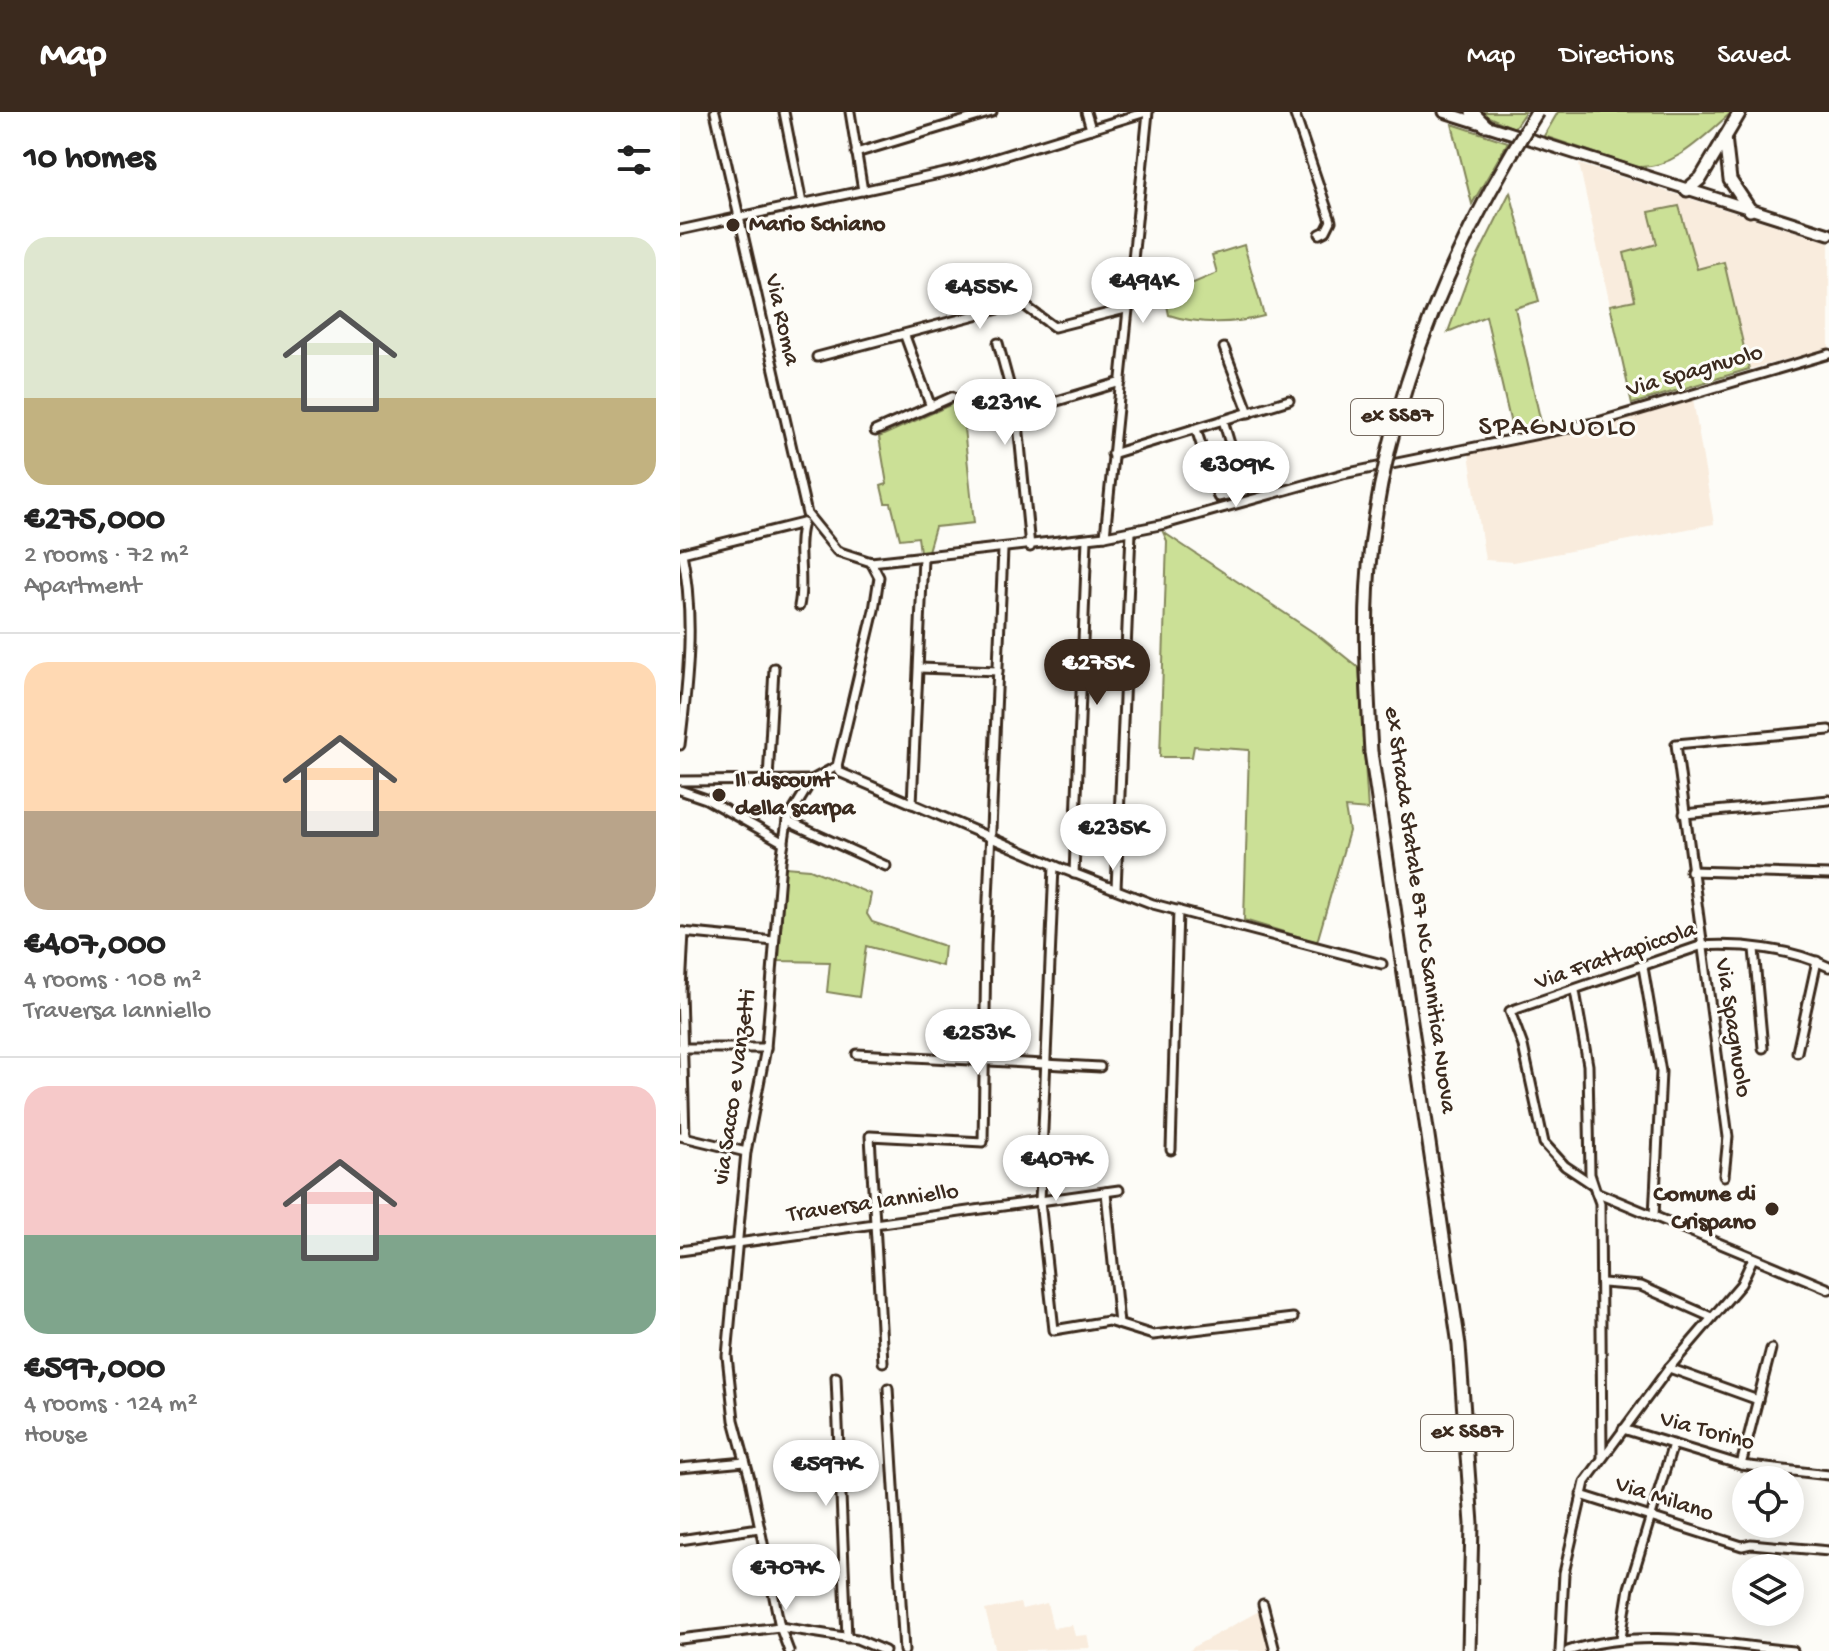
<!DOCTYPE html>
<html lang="en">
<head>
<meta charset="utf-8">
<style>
	body { margin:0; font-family:"Gochi Hand",sans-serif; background:#f6f6f6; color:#222; height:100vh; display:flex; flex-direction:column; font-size:30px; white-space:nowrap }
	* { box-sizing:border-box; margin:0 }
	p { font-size:26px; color:#767676 }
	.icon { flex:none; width:44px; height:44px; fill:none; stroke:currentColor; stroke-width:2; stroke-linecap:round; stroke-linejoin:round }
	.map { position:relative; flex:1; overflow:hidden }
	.sheet { display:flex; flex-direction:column; background:#fff; width:680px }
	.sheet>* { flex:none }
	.buttons { position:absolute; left:1052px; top:1354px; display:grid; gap:16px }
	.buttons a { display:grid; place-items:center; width:72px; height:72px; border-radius:50%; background:#fff; box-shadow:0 4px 20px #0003; font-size:40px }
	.price { position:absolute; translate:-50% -68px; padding:0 18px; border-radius:28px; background:#fff; color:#222; font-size:26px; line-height:52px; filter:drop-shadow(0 2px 4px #0008) }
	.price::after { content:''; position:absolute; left:50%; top:48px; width:24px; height:18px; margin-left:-12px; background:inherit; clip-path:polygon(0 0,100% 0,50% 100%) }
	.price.on { background:#3b2a1e; color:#fff }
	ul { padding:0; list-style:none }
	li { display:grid; align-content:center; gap:16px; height:424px; padding:0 24px }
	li+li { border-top:2px solid #e0e0e0 }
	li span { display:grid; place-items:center; height:248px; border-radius:24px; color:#555 }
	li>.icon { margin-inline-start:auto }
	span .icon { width:144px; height:144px; fill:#fffc; stroke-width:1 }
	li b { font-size:34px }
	h2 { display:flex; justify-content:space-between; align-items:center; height:96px; padding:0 24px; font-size:34px }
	header { display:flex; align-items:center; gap:48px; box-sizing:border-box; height:112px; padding:0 40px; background:#3b2a1e; color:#fff }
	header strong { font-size:38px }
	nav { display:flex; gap:44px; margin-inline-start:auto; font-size:28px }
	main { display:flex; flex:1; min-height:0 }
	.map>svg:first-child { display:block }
	.built { fill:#f9ecdd }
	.green { fill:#cbe096; stroke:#83855a; stroke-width:2 }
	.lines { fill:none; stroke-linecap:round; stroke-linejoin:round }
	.minor-casing { stroke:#3b2a1e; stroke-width:13 }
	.major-casing { stroke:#3b2a1e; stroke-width:15 }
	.highway-casing { stroke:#3b2a1e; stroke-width:17 }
	.minor { stroke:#fdfcf7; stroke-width:7 }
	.major { stroke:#fdfcf7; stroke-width:9 }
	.highway { stroke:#fdfcf7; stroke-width:11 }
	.highway-bridge-casing { stroke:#3b2a1e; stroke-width:17; stroke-linecap:butt }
	.highway-bridge { stroke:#fdfcf7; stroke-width:11 }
	.poi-dot { fill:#3b2a1e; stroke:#fdfcf7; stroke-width:3 }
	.labels { text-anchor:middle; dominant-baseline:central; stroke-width:6; stroke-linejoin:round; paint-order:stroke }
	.shield { fill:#fdfcf7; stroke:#75695f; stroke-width:2 }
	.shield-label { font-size:22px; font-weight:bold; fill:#3b2a1e }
	.poi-label { font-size:24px; font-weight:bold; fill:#3b2a1e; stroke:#fdfcf7; text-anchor:start }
	.street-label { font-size:24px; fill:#3b2a1e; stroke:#fdfcf7 }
	.quarter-label { font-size:28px; letter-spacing:2px; fill:#3b2a1e; stroke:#fdfcf7 }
</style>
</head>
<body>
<header>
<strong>Map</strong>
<nav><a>Map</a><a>Directions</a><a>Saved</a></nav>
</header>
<main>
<section class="sheet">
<h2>10 homes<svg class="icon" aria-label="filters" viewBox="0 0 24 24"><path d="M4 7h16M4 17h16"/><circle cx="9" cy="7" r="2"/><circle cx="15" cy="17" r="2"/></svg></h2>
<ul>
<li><span style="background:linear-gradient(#dfe7d0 65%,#c2b280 0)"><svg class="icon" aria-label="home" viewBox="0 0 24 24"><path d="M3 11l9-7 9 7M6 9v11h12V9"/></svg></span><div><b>€275,000</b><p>2 rooms · 72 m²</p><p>Apartment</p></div></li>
<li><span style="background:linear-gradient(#ffd9b3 60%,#b9a48a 0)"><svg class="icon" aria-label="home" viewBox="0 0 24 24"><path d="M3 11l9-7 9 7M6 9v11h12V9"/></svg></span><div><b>€407,000</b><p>4 rooms · 108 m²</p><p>Traversa Ianniello</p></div></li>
<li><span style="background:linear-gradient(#f6c9c9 60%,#7fa58c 0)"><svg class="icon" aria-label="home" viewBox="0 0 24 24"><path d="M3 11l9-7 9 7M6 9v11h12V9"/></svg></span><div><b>€597,000</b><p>4 rooms · 124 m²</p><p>House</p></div></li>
</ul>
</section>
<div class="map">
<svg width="1149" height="1539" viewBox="0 0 1149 1539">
	<rect width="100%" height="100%" fill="#fdfcf7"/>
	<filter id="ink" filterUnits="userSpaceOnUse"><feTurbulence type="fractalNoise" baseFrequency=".0125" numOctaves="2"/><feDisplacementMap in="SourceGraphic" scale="16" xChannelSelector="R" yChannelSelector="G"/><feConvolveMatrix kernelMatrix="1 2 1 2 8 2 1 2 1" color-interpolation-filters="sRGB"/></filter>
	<g filter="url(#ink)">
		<g class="built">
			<polygon points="899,52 1149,130 1149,237 1069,257 1045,151 1017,157 977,132 944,141 955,188 930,193"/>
			<polygon points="1013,287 1034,412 833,450 805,448 789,342 882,323"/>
			<polygon points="340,1491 342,1497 367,1491 373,1516 392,1513 395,1524 407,1523 410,1536 316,1539 305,1498"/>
			<polygon points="581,1498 591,1539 509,1539 515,1534"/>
		</g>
		<g class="green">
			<polygon points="797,0 845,0 834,16"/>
			<path d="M878 0H1052C1025 23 995 57 957 55L864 24Z"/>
			<polygon points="772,12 828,30 792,92"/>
			<polygon points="830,80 859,189 835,196 862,315 833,321 806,204 768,220 790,160"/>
			<polygon points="999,94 1017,157 1044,150 1069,257 952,292 930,193 955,188 944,141 977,132 969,100"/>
			<path d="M564 133 584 204C554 212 519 213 489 203L485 183 537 161 532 143Z"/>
			<polygon points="281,288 294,411 255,415 248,439 240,440 238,425 220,427 211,391 205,391 201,374 207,372 199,325"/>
			<polygon points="483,420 639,524 679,556 688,698 665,696 669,719 637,830 564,808 569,638 514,634 512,645 480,645 487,429"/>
			<polygon points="105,755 130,757 191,782 187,802 192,810 264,834 262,854 186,834 179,885 147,880 150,850 99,849"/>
		</g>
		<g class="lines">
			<defs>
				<g id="minor">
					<polyline points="35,0 127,402 157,439 191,450 425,424 485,412 663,362 918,310 1149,242"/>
					<polyline points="104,0 122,91"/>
					<polyline points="170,0 183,79"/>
					<polyline points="406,0 411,17"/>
					<polyline points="614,0 651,109 646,119 640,122"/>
					<polyline points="176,41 312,0"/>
					<polyline points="0,118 274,59 466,0"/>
					<polyline points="225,224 251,295"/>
					<polyline points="318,231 337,301 350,435"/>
					<polyline points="544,236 569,301"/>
					<polyline points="137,245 341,191 374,215 449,196"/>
					<polyline points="337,301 441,270"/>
					<polyline points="516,317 538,385 564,379 543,308"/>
					<polyline points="195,319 272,285"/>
					<polyline points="432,342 609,288"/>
					<polyline points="425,424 468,0"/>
					<path d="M119 494C125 467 115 437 123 411"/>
					<polyline points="240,556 318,559"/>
					<path d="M0 633C8 569 15 504 2 441L123 411"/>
					<polyline points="157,654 159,660 383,757 473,792 702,852"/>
					<polyline points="157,654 194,498 199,465 191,450"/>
					<polyline points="88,668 94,556"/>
					<polyline points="0,669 132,668"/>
					<polyline points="0,678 26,687 104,731"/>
					<polyline points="232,692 243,446"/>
					<polyline points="1004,702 1149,688"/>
					<polyline points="107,709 206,754"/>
					<polyline points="374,754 360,1089 374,1218 428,1209 473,1223 613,1206"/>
					<polyline points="1010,759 1149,763"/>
					<polyline points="394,762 407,427"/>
					<polyline points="436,777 451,420"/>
					<polyline points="2,820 94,829"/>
					<polyline points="4,820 1,878 5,1025"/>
					<polyline points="1074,837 1083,936"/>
					<polyline points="963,855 981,960 974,1104"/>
					<polyline points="895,879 908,953 910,1062 916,1080 1149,1177"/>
					<polyline points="0,936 86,936"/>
					<polyline points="1117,940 1137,849"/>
					<polyline points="177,942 420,955"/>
					<polyline points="0,1024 66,1040"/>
					<polyline points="491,1038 498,798"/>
					<polyline points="1044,1064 1048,1025 996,632 1149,618"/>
					<path d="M912 1072 885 1054 864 1031 843 934 830 899 1020 834C1061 831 1112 837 1149 855"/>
					<polyline points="426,1080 439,1212"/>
					<polyline points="916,1080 920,1091 922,1345"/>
					<polyline points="0,1139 439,1078"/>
					<polyline points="923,1171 961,1174 1031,1205"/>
					<polyline points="203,1250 190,1024 303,1030 306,834 323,438"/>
					<polyline points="989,1256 1078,1288"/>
					<polyline points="156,1265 167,1526"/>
					<polyline points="208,1276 224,1539"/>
					<polyline points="943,1317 1061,1353 1149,1363"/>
					<polyline points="1061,1353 1091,1237"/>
					<polyline points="0,1356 65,1350"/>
					<polyline points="901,1383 1062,1434 1071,1432 1149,1439"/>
					<polyline points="0,1428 79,1416"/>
					<polyline points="583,1492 595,1539"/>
					<polyline points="941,1526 949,1476 993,1332"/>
					<polyline points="0,1527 100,1515 177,1527 205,1539"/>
					<polyline points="109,1539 100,1515 70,1367 54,1308 47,1244 66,1040 86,936 101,749 107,709 132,668 157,654"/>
					<polyline points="880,1539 884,1461 905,1370 989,1256 1061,1172 1073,1146"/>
					<path d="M888 1539C962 1515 1037 1532 1113 1539"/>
				</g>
				<polyline id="major" points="764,0 1149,122"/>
				<g id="highway">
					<polyline points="792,0 805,13"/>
					<polyline points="1045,25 1050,68 1070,98"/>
					<polyline points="1007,78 1021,66 1060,0"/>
					<polyline points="691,640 779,1233 792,1412 789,1539"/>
				</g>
			</defs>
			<use href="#minor" class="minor-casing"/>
			<use href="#major" class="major-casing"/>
			<use href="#highway" class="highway-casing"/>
			<use href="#minor" class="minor"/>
			<use href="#major" class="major"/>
			<use href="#highway" class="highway"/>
			<defs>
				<path id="highway-bridge" d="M691 640C687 572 683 502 691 434 711 276 772 133 857 0"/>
			</defs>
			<use href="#highway-bridge" class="highway-bridge-casing"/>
			<use href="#highway-bridge" class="highway-bridge"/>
		</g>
	</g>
	<g class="poi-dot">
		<circle cx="53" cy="113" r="8"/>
		<circle cx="39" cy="683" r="8"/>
		<circle cx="1092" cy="1097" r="8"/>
	</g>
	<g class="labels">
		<g class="shield">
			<rect x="671" y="287" width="92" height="36" rx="6"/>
			<rect x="741" y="1303" width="92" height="36" rx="6"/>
		</g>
		<g class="shield-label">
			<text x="717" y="305">ex SS87</text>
			<text x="787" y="1321">ex SS87</text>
		</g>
		<g class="poi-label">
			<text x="69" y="113">Mario Schiano</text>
			<text x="55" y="669">Il discount<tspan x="55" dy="28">della scarpa</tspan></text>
			<text x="1076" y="1083" text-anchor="end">Comune di<tspan x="1076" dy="28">Crispano</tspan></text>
		</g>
		<g class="street-label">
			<text transform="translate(101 208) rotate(77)">Via Roma</text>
			<text transform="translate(1015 260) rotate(-16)">Via Spagnuolo</text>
			<text transform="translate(739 798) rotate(82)">ex Strada Statale 87 NC Sannitica Nuova</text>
			<text transform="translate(936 845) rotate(-19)">Via Frattapiccola</text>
			<text transform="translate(1052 916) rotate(81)">Via Spagnuolo</text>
			<text transform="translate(56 975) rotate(-82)">via Sacco e Vanzetti</text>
			<text transform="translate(193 1092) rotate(-8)">Traversa Ianniello</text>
			<text transform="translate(1027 1320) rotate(15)">Via Torino</text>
			<text transform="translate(984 1388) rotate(18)">Via Milano</text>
		</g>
		<g class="quarter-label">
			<text x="878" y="316">SPAGNUOLO</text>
		</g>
	</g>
</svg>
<div class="buttons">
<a><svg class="icon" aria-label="locate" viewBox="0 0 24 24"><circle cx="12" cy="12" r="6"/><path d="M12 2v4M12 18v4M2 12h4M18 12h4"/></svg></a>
<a><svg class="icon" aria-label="layers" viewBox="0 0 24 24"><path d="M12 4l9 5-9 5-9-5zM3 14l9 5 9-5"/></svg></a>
</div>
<b class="price" style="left:463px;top:213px">€494K</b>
<b class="price" style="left:300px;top:219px">€455K</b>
<b class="price" style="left:325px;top:335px">€231K</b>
<b class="price" style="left:556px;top:397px">€309K</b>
<b class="price on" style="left:417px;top:595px">€275K</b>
<b class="price" style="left:433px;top:760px">€235K</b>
<b class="price" style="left:298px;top:965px">€253K</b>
<b class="price" style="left:376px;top:1091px">€407K</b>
<b class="price" style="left:146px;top:1396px">€597K</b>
<b class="price" style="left:106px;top:1500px">€707K</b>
</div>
</main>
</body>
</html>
